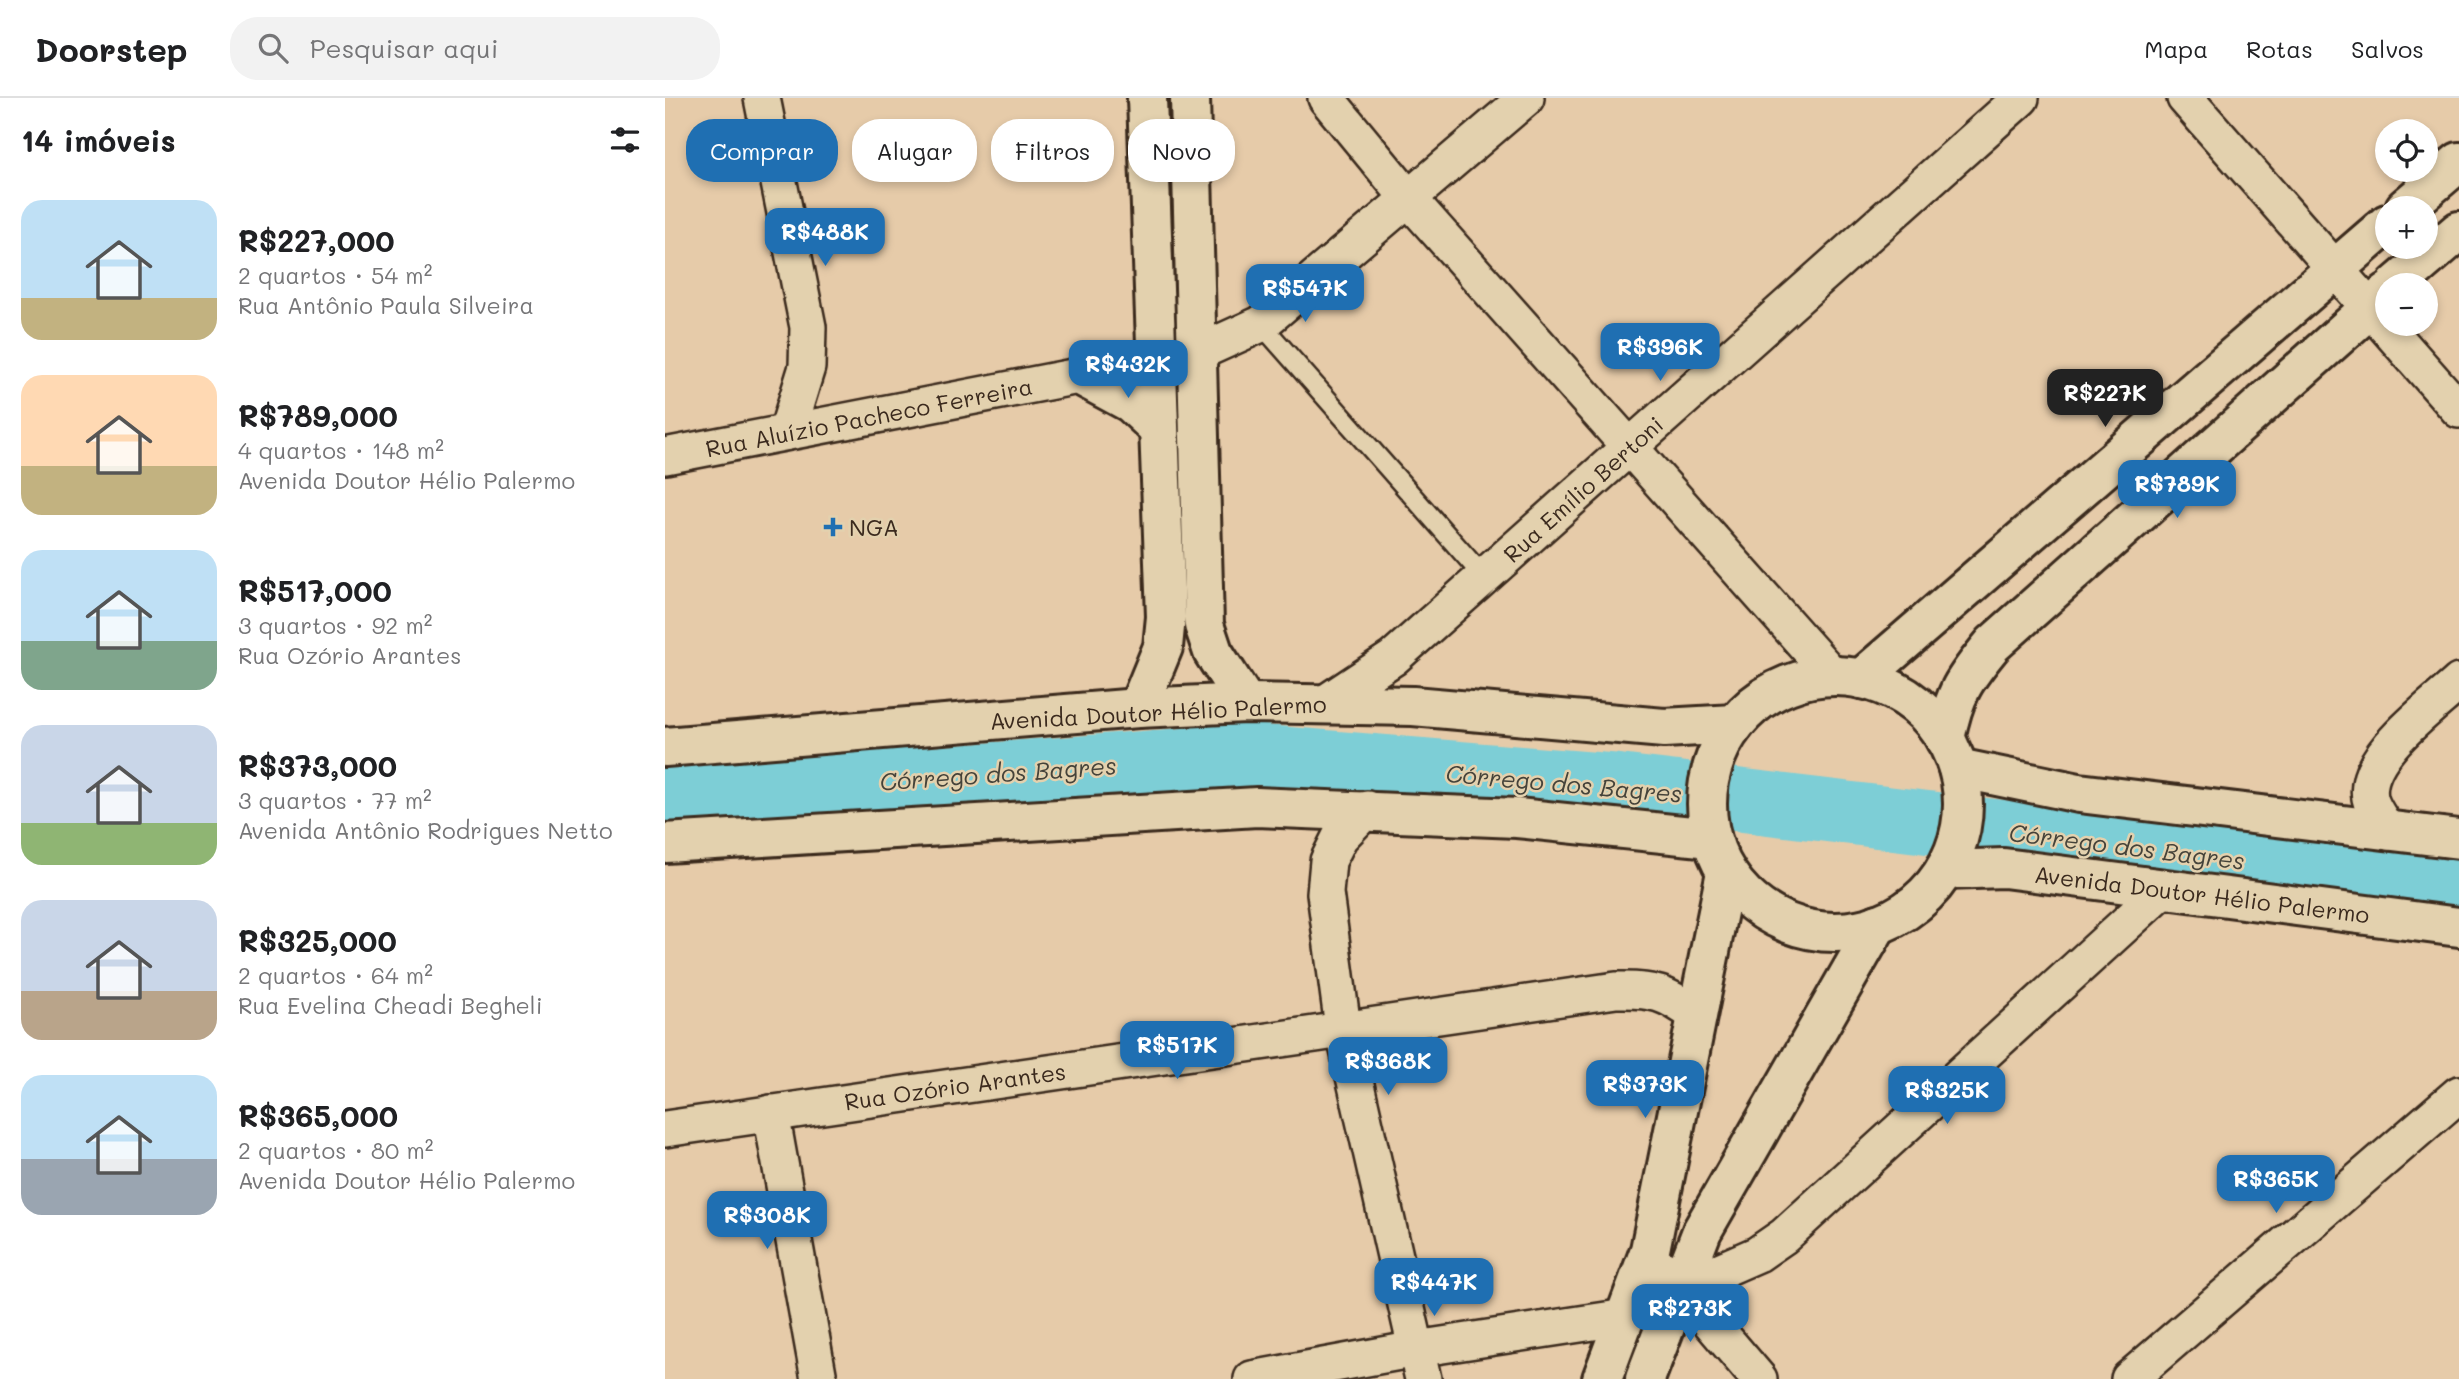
<!DOCTYPE html>
<html lang="pt">
<head>
<meta charset="utf-8">
<style>
	body { margin:0; font-family:Mali,sans-serif; background:#f2f2f2; color:#202124; height:100vh; display:flex; flex-direction:column; font-size:26px; white-space:nowrap }
	* { box-sizing:border-box; margin:0 }
	p { font-size:23px; color:#757577 }
	.icon { flex:none; width:38px; height:38px; fill:none; stroke:currentColor; stroke-width:2; stroke-linecap:round; stroke-linejoin:round }
	.map { position:relative; flex:1; overflow:hidden }
	.details { display:flex; flex-direction:column; background:#fff; width:665px }
	.details>* { flex:none }
	.banner { position:absolute; left:21px; top:21px; width:665px; height:63px; display:flex; gap:14px }
	.fabs { position:absolute; left:1710px; top:21px; display:grid; gap:14px }
	.fabs a { display:grid; place-items:center; width:63px; height:63px; border-radius:50%; background:#fff; box-shadow:0 4px 10px #0003; font-size:35px }
	.price { position:absolute; translate:-50% -60px; padding:0 16px; border-radius:14px; background:#1f6fb2; color:#fff; font-size:23px; line-height:46px; filter:drop-shadow(0 2px 4px #0008) }
	.price::after { content:''; position:absolute; left:50%; top:42px; width:21px; height:16px; margin-left:-10px; background:inherit; clip-path:polygon(0 0,100% 0,50% 100%) }
	.price.active { background:#222; color:#fff }
	ul { padding:0; list-style:none }
	li { display:flex; align-items:center; gap:21px; height:175px; padding:0 21px }
	li span { display:grid; place-items:center; flex:none; width:196px; height:140px; border-radius:21px; color:#555 }
	li>.icon { margin-inline-start:auto }
	span .icon { width:84px; height:84px; fill:#fffc; stroke-width:1 }
	li b { font-size:30px }
	h2 { display:flex; justify-content:space-between; align-items:center; height:84px; padding:0 21px; font-size:30px }
	.tag { padding:0 24px; border-radius:28px; background:#fff; box-shadow:0 4px 10px #0003; font-size:24px; line-height:63px }
	.tag.active { background:#1f6fb2; color:#fff }
	header { display:flex; align-items:center; gap:42px; box-sizing:border-box; height:98px; padding:0 35px; background:#fff; border-bottom:2px solid #e0e0e0 }
	header strong { font-size:33px }
	nav { display:flex; gap:38px; margin-inline-start:auto; font-size:24px }
	.search { width:490px; height:63px; background:#f2f2f2; display:flex; align-items:center; gap:18px; box-sizing:border-box; padding:0 24px; border-radius:28px; color:#757577; font-size:26px }
	main { display:flex; flex:1; min-height:0 }
	.map>svg:first-child { display:block }
	.lines { fill:none; stroke-linecap:round; stroke-linejoin:round }
	.river { stroke:#7dced6; stroke-width:63 }
	.lane-casing { stroke:#3b2a1e; stroke-width:23 }
	.street-casing { stroke:#3b2a1e; stroke-width:40 }
	.secondary-casing { stroke:#3b2a1e; stroke-width:44 }
	.primary-casing { stroke:#3b2a1e; stroke-width:44 }
	.lane { stroke:#e3d1ae; stroke-width:18 }
	.street { stroke:#e3d1ae; stroke-width:35 }
	.secondary { stroke:#e3d1ae; stroke-width:38 }
	.primary { stroke:#e3d1ae; stroke-width:38 }
	.poi-dot { fill:#1f6fb2; stroke:#e3d1ae; stroke-width:2.5 }
	.labels { text-anchor:middle; dominant-baseline:central; stroke-width:5; stroke-linejoin:round; paint-order:stroke }
	.street-label { font-size:23px; fill:#3b2a1e; stroke:#e3d1ae }
	.poi-label { font-size:23px; fill:#3b2a1e; stroke:#e3d1ae; text-anchor:start }
	.water-label { font-size:24px; font-style:italic; fill:#45433a; stroke:#e3d1ae }
</style>
</head>
<body>
<header>
<strong>Doorstep</strong>
<div class="search"><svg class="icon" aria-label="search" viewBox="0 0 24 24"><circle cx="10" cy="10" r="6"/><path d="M15 15l6 6"/></svg>Pesquisar aqui</div>
<nav><a>Mapa</a><a>Rotas</a><a>Salvos</a></nav>
</header>
<main>
<section class="details">
<h2>14 imóveis<svg class="icon" aria-label="filters" viewBox="0 0 24 24"><path d="M4 7h16M4 17h16"/><circle cx="9" cy="7" r="2"/><circle cx="15" cy="17" r="2"/></svg></h2>
<ul>
<li><span style="background:linear-gradient(#bfe0f5 70%,#c2b280 0)"><svg class="icon" aria-label="home" viewBox="0 0 24 24"><path d="M3 11l9-7 9 7M6 9v11h12V9"/></svg></span><div><b>R$227,000</b><p>2 quartos · 54 m²</p><p>Rua Antônio Paula Silveira</p></div></li>
<li><span style="background:linear-gradient(#ffd9b3 65%,#c2b280 0)"><svg class="icon" aria-label="home" viewBox="0 0 24 24"><path d="M3 11l9-7 9 7M6 9v11h12V9"/></svg></span><div><b>R$789,000</b><p>4 quartos · 148 m²</p><p>Avenida Doutor Hélio Palermo</p></div></li>
<li><span style="background:linear-gradient(#bfe0f5 65%,#7fa58c 0)"><svg class="icon" aria-label="home" viewBox="0 0 24 24"><path d="M3 11l9-7 9 7M6 9v11h12V9"/></svg></span><div><b>R$517,000</b><p>3 quartos · 92 m²</p><p>Rua Ozório Arantes</p></div></li>
<li><span style="background:linear-gradient(#c9d6e8 70%,#8fb573 0)"><svg class="icon" aria-label="home" viewBox="0 0 24 24"><path d="M3 11l9-7 9 7M6 9v11h12V9"/></svg></span><div><b>R$373,000</b><p>3 quartos · 77 m²</p><p>Avenida Antônio Rodrigues Netto</p></div></li>
<li><span style="background:linear-gradient(#c9d6e8 65%,#b9a48a 0)"><svg class="icon" aria-label="home" viewBox="0 0 24 24"><path d="M3 11l9-7 9 7M6 9v11h12V9"/></svg></span><div><b>R$325,000</b><p>2 quartos · 64 m²</p><p>Rua Evelina Cheadi Begheli</p></div></li>
<li><span style="background:linear-gradient(#bfe0f5 60%,#9aa5b1 0)"><svg class="icon" aria-label="home" viewBox="0 0 24 24"><path d="M3 11l9-7 9 7M6 9v11h12V9"/></svg></span><div><b>R$365,000</b><p>2 quartos · 80 m²</p><p>Avenida Doutor Hélio Palermo</p></div></li>
</ul>
</section>
<div class="map">
<svg width="1794" height="1281" viewBox="0 0 1794 1281">
	<rect width="100%" height="100%" fill="#e6cba9"/>
	<filter id="ink" filterUnits="userSpaceOnUse"><feTurbulence type="fractalNoise" baseFrequency=".0143" numOctaves="2"/><feDisplacementMap in="SourceGraphic" scale="14" xChannelSelector="R" yChannelSelector="G"/><feConvolveMatrix kernelMatrix="1 2 1 2 8 2 1 2 1" color-interpolation-filters="sRGB"/></filter>
	<g filter="url(#ink)">
		<g class="lines">
			<polyline class="river" points="0,700 580,657 949,687 1794,788"/>
			<defs>
				<polyline id="lane" points="596,226 819,479"/>
				<g id="street">
					<polyline points="97,0 143,229 142,269 122,334"/>
					<polyline points="661,0 744,101 1168,578"/>
					<polyline points="1520,0 1794,312"/>
					<polyline points="0,358 532,255 596,226 861,0"/>
					<polyline points="660,605 728,560 1356,0"/>
					<polyline points="702,711 675,739 663,763 660,795 678,930 758,1281"/>
					<path d="M1723 734C1718 724 1707 711 1705 700 1697 658 1766 610 1794 584"/>
					<polyline points="106,1015 154,1281"/>
					<path d="M0 1031 951 892C989 891 1001 895 1031 917"/>
					<polyline points="1001,1172 1094,1281"/>
					<polyline points="1015,1190 1093,1156 1119,1138 1500,790"/>
					<polyline points="587,1281 751,1251 961,1219"/>
					<polyline points="1464,1281 1794,996"/>
				</g>
				<g id="secondary">
					<polyline points="525,0 539,527 548,554 581,605"/>
					<polyline points="1740,110 1794,64"/>
					<polyline points="1731,187 1794,133"/>
					<polyline points="416,278 466,305 494,331"/>
					<polyline points="1196,581 1722,126"/>
					<polyline points="473,610 498,549 501,519 482,0"/>
					<path d="M1280 641C1289 595 1299 581 1328 546L1722 195"/>
					<polyline points="937,1281 985,1152 1061,774"/>
					<polyline points="980,1281 1037,1133 1213,826"/>
				</g>
				<g id="primary">
					<circle cx="1170" cy="706" r="128"/>
					<polyline points="0,649 473,610 581,605 748,608 999,630 1070,626"/>
					<polyline points="1293,670 1414,695 1794,741"/>
					<polyline points="0,745 592,709 852,720 1046,740"/>
					<polyline points="1280,772 1339,770 1794,829"/>
				</g>
			</defs>
			<use href="#lane" class="lane-casing"/>
			<use href="#street" class="street-casing"/>
			<use href="#secondary" class="secondary-casing"/>
			<use href="#primary" class="primary-casing"/>
			<use href="#lane" class="lane"/>
			<use href="#street" class="street"/>
			<use href="#secondary" class="secondary"/>
			<use href="#primary" class="primary"/>
		</g>
	</g>
	<path class="poi-dot" d="M164.5 418.5h7v7h7v7h-7v7h-7v-7h-7v-7h7z"/>
	<g class="labels">
		<g class="street-label">
			<text transform="translate(204 319) rotate(-11)">Rua Aluízio Pacheco Ferreira</text>
			<text transform="translate(918 391) rotate(-42)">Rua Emílio Bertoni</text>
			<text transform="translate(493 614) rotate(-3)">Avenida Doutor Hélio Palermo</text>
			<text transform="translate(1537 796) rotate(7)">Avenida Doutor Hélio Palermo</text>
			<text transform="translate(290 988) rotate(-8)">Rua Ozório Arantes</text>
		</g>
		<g class="poi-label">
			<text x="184" y="429">NGA</text>
		</g>
		<g class="water-label">
			<text transform="translate(333 675) rotate(-4)">Córrego dos Bagres</text>
			<text transform="translate(899 685) rotate(5)">Córrego dos Bagres</text>
			<text transform="translate(1462 748) rotate(7)">Córrego dos Bagres</text>
		</g>
	</g>
</svg>
<div class="fabs">
<a><svg class="icon" aria-label="locate" viewBox="0 0 24 24"><circle cx="12" cy="12" r="6"/><path d="M12 2v4M12 18v4M2 12h4M18 12h4"/></svg></a>
<a>+</a>
<a>−</a>
</div>
<b class="price" style="left:160px;top:170px">R$488K</b>
<b class="price" style="left:640px;top:226px">R$547K</b>
<b class="price" style="left:995px;top:285px">R$396K</b>
<b class="price" style="left:463px;top:302px">R$432K</b>
<b class="price active" style="left:1440px;top:331px">R$227K</b>
<b class="price" style="left:1512px;top:422px">R$789K</b>
<b class="price" style="left:512px;top:983px">R$517K</b>
<b class="price" style="left:723px;top:999px">R$368K</b>
<b class="price" style="left:980px;top:1022px">R$373K</b>
<b class="price" style="left:1282px;top:1028px">R$325K</b>
<b class="price" style="left:1611px;top:1117px">R$365K</b>
<b class="price" style="left:102px;top:1153px">R$308K</b>
<b class="price" style="left:769px;top:1220px">R$447K</b>
<b class="price" style="left:1025px;top:1246px">R$273K</b>
<div class="banner">
<a class="tag active">Comprar</a>
<a class="tag">Alugar</a>
<a class="tag">Filtros</a>
<a class="tag">Novo</a>
</div>
</div>
</main>
</body>
</html>
